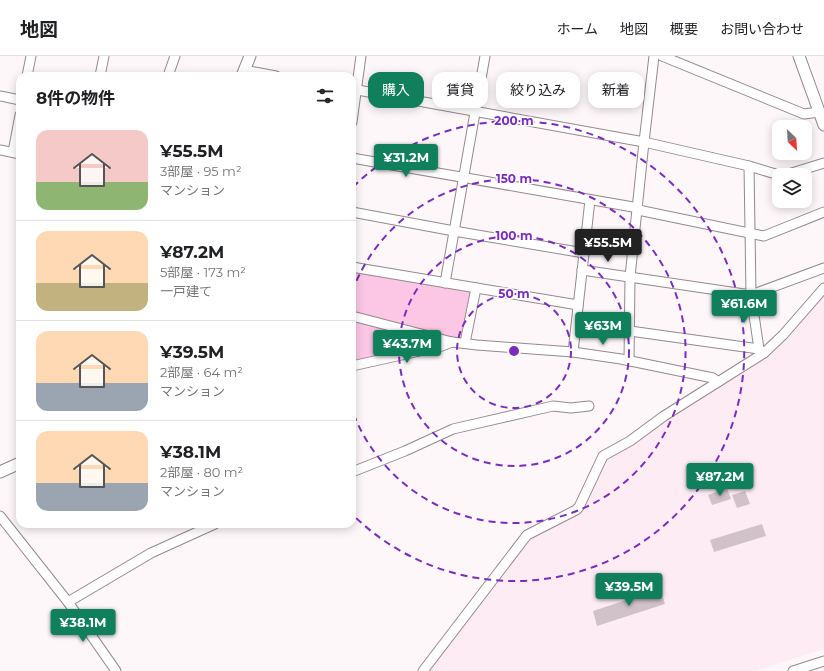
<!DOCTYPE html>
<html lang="ja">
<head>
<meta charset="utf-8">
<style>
	body { margin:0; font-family:Montserrat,"Noto Sans JP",sans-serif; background:#f2f2f2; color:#202124; height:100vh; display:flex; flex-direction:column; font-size:15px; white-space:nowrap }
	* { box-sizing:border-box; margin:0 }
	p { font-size:13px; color:#757577 }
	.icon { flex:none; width:22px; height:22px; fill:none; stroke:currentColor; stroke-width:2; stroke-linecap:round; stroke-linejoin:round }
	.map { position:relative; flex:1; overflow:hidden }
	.side { position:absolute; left:16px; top:16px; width:340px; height:456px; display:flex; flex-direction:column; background:#fff; border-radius:12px; box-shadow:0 2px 10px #0003 }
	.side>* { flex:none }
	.guide { position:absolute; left:368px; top:16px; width:380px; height:36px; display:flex; gap:8px }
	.needle { width:26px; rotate:155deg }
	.tools { position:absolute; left:772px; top:64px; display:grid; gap:8px }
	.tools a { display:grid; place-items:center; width:40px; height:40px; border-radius:8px; background:#fff; box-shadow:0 2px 10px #0003; font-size:20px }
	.price { position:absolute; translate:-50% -34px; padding:0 9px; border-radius:4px; background:#107f5c; color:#fff; font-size:13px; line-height:26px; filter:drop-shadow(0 1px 2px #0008) }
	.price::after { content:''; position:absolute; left:50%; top:24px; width:12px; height:9px; margin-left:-6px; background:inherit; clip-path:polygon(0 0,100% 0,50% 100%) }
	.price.active { background:#222; color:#fff }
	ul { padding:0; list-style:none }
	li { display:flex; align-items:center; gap:12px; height:100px; padding:0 20px }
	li+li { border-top:1px solid #e0e0e0 }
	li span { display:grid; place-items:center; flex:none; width:112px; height:80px; border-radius:12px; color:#555 }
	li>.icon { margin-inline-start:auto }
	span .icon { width:48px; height:48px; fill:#fffc; stroke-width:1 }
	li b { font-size:17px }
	h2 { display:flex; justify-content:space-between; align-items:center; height:48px; padding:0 20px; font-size:17px }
	.chip { padding:0 14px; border-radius:12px; background:#fff; box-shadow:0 2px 10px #0003; font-size:14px; line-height:36px }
	.chip.active { background:#107f5c; color:#fff }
	header { display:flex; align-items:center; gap:24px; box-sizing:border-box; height:56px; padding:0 20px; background:#fff; border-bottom:1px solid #e0e0e0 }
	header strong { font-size:19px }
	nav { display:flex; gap:22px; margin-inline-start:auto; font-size:14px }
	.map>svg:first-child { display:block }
	.built { fill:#feecf5 }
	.green { fill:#fcc7e4 }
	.building { fill:#d1c2ca }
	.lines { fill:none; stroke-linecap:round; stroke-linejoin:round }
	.minor-casing { stroke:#95888f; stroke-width:11 }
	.major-casing { stroke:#95888f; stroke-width:13 }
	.minor { stroke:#fff; stroke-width:9 }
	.major { stroke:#fff; stroke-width:11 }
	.ring { fill:none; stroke:#7b2cbf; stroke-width:2; stroke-dasharray:7 5 }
	.centre { fill:#7b2cbf; stroke:#fff; stroke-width:2 }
	.ring-label { font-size:12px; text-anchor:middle; font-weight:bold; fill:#7b2cbf; stroke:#fff; stroke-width:3; stroke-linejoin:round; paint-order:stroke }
</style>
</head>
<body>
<header>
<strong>地図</strong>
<nav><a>ホーム</a><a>地図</a><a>概要</a><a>お問い合わせ</a></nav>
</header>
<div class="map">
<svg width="824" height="615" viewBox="0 0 824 615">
	<rect width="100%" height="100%" fill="#fdf7fa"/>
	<polygon class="built" points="824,240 824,593 756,615 430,615 528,484 583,455 606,404 635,387 670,362 728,324 767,302 785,285"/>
	<g class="green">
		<polygon points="352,215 473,232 462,283 451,282 352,259"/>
		<polygon points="352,263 444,287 352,307"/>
	</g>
	<g class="building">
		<polygon points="727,432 731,443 712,449 708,439"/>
		<polygon points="745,435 750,448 737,452 732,439"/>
		<polygon points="762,468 766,480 714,496 710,484"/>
		<polygon points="660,533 665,548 597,570 593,555"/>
	</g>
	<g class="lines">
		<defs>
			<g id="minor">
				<polyline points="662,0 804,58 819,56"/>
				<polyline points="244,14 276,20"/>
				<polyline points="27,20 31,0"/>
				<polyline points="100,20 104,0"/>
				<polyline points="168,20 175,0"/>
				<polyline points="352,33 644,86 749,110 779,119"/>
				<polyline points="0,40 20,44"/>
				<polyline points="352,66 361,0"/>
				<polyline points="0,94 20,98"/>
				<polyline points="13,96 20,59"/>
				<polyline points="352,102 633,151 643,155 764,180 824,156"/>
				<polyline points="749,110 751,239 759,293 764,297"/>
				<polyline points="785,119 824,107"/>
				<polyline points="352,156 454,175 584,197"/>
				<polyline points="352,211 578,249"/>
				<polyline points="582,214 751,239 824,212"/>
				<polyline points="445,227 485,0"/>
				<polyline points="352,260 452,286 477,289 573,296 621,303 713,322 718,326"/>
				<polyline points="630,275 759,293"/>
				<polyline points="465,287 476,232"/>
				<polyline points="573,296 590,144"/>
				<polyline points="629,305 630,221 644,86 654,0"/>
				<polyline points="352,310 442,290 452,286"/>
				<polyline points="352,416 405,395 453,373 553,350 571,352 589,350"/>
				<polyline points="0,460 68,546 116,615"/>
				<polyline points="68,546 151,497 215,468"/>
				<polyline points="423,615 527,479 576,454 579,451 603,400 630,385 664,360 764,297 783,279 824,232"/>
				<polyline points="793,615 824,605"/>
			</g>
			<g id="major">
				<polyline points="799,0 824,69"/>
				<polyline points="242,20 250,0"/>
				<polyline points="0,416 20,407"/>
			</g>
		</defs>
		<use href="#minor" class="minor-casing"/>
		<use href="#major" class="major-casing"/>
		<use href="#minor" class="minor"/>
		<use href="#major" class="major"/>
	</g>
	<g class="ring">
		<circle cx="514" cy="295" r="57"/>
		<circle cx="514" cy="295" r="115"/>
		<path d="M352 236A172 172 0 1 1 352 354"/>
		<path d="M353 131A230 230 0 1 1 353 459"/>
	</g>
	<circle cx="514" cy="295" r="6" class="centre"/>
	<g class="ring-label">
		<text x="514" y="69">200 m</text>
		<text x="514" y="127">150 m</text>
		<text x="514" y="184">100 m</text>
		<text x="514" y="242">50 m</text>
	</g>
</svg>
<div class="tools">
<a><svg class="needle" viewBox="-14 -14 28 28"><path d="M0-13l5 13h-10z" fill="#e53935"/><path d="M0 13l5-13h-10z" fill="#757577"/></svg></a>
<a><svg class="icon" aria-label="layers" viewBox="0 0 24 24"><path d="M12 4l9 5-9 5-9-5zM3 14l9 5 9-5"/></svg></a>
</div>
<b class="price" style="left:406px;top:122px">¥31.2M</b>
<b class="price active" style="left:608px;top:207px">¥55.5M</b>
<b class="price" style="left:744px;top:268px">¥61.6M</b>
<b class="price" style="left:603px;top:290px">¥63M</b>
<b class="price" style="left:407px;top:308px">¥43.7M</b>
<b class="price" style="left:720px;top:441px">¥87.2M</b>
<b class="price" style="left:629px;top:551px">¥39.5M</b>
<b class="price" style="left:83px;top:587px">¥38.1M</b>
<div class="guide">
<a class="chip active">購入</a>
<a class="chip">賃貸</a>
<a class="chip">絞り込み</a>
<a class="chip">新着</a>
</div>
<section class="side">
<h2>8件の物件<svg class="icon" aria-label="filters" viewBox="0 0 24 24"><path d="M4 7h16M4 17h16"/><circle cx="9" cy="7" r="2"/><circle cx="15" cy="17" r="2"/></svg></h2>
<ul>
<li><span style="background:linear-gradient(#f6c9c9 65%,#8fb573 0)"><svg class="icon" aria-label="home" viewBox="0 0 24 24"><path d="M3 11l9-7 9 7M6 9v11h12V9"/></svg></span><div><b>¥55.5M</b><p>3部屋 · 95 m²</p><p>マンション</p></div></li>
<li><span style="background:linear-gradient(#ffd9b3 65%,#c2b280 0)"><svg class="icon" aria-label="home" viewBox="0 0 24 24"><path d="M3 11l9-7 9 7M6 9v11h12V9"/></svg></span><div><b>¥87.2M</b><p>5部屋 · 173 m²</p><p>一戸建て</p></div></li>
<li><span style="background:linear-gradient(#ffd9b3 65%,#9aa5b1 0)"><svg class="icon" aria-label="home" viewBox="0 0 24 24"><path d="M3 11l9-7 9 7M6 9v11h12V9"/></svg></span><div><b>¥39.5M</b><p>2部屋 · 64 m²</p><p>マンション</p></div></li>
<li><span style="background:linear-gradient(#ffd9b3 65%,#9aa5b1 0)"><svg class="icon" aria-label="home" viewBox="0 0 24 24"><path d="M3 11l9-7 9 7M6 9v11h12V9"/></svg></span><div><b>¥38.1M</b><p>2部屋 · 80 m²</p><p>マンション</p></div></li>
</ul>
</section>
</div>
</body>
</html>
